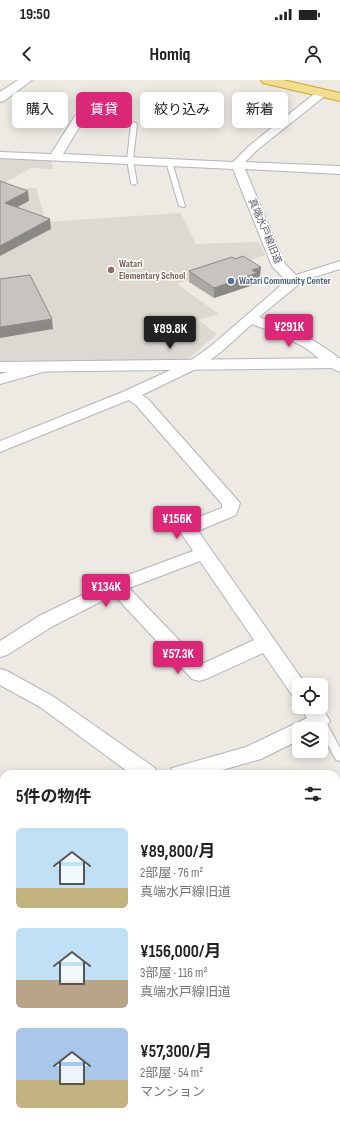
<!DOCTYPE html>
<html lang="ja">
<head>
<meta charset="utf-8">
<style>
	body { margin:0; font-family:"Sofia Sans Condensed","Noto Sans JP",sans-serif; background:#f2f2f2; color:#222; height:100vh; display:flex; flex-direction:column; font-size:15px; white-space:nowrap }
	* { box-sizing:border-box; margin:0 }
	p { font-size:13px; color:#767676 }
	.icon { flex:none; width:22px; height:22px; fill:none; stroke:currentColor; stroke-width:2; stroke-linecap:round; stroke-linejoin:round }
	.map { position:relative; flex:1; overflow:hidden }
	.side { position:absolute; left:0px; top:690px; width:340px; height:356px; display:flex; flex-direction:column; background:#fff; border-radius:12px 12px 0 0; box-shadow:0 2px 10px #0003 }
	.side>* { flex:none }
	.guide { position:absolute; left:12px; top:12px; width:316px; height:36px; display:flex; gap:8px }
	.buttons { position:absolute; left:292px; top:598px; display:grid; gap:8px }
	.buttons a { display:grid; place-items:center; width:36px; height:36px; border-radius:6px; background:#fff; box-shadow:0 2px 10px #0003; font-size:20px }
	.price { position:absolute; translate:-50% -34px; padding:0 9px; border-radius:4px; background:#db2777; color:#fff; font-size:13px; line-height:26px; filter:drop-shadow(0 1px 2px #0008) }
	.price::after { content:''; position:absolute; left:50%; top:24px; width:12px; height:9px; margin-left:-6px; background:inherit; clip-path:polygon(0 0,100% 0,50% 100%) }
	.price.current { background:#222; color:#fff }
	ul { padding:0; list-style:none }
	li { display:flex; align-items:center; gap:12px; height:100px; padding:0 16px }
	li span { display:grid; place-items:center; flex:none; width:112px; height:80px; border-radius:6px; color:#555 }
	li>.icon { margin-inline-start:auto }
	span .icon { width:48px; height:48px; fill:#fffc; stroke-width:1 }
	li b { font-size:17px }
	h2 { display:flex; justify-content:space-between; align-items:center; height:48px; padding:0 16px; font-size:17px }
	.tag { padding:0 14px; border-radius:6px; background:#fff; box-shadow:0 2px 10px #0003; font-size:14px; line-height:36px }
	.tag.current { background:#db2777; color:#fff }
	.status { display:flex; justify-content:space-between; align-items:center; height:28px; padding:0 20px; background:#fff; direction:ltr }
	.status svg { height:11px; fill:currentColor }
	header { display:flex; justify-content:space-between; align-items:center; height:52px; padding:0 16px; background:#fff; font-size:18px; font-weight:700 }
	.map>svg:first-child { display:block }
	.education { fill:#dbd9d1 }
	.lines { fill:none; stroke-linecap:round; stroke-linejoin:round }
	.lane-casing { stroke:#b3b4b8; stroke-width:2 }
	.street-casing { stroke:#b3b4b8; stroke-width:2 }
	.secondary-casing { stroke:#b4b6bb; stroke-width:2 }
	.highway-casing { stroke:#d5a219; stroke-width:2 }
	.lane { fill:#fff; fill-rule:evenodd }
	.street { fill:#fff; fill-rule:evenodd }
	.secondary { fill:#fff; fill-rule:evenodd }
	.highway { fill:#f1dd94; fill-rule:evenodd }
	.wall { fill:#aba9a4 }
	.shaded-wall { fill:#8b8986 }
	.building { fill:#c7c4bf; stroke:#8b8986 }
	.education-dot { fill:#8d6e63; stroke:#fff; stroke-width:1.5 }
	.service-dot { fill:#5c6f8a; stroke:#fff; stroke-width:1.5 }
	.labels { text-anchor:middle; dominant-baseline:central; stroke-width:3; stroke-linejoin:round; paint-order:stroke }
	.far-street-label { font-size:10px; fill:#5a5d61; stroke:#fff }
	.far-education-label { font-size:10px; font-weight:bold; fill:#785e54; stroke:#fff; text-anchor:start }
	.far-service-label { font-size:10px; font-weight:bold; fill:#4e5e75; stroke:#fff; text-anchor:start }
</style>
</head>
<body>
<div class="status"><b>19:50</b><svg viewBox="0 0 49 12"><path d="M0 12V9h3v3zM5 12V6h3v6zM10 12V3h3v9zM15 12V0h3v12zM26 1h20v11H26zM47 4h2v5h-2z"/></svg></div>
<header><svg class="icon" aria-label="back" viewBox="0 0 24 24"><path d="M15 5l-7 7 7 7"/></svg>Homiq<svg class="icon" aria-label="person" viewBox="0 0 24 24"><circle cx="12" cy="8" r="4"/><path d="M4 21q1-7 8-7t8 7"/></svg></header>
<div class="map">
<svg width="340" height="1046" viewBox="0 0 340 1046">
	<rect width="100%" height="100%" fill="#eceae2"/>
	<polygon class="education" points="0,77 51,79 53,89 31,88 6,102 11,108 36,108 46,142 180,133 196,164 259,162 265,175 177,204 219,234 198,240 217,254 189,278 172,281 0,283"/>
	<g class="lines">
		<defs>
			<g id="lane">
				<polygon points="134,42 137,44 133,80 137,103 134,105 131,103 127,80 131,44"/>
				<polygon points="169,80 172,82 185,126 184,127 179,126 166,82"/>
				<polygon points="320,637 324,638 340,668 340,681 336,680 321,652 321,649 319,649 315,641 316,638"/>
			</g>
			<g id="street">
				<path d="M322 10 327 13 326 15 257 70 245 82 340 86V94L245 89 285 184 296 195 340 181V189L314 197 299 204 259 237C288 247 316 259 340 279V292C329 289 315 274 304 267 287 258 269 251 252 244L221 272 200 287 142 315 148 319 240 423 236 435 198 451 306 605H299V617L292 615 263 573 206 599 199 601 192 599 114 515 53 546 7 575 0 577V561L39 536 109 502 193 471 179 450 191 440 222 428V424L136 325 129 320 0 372V361L125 311 190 281 211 266 286 201 272 186 233 89 0 78V72L51 74 75 36 79 35 85 38 63 74 233 82 249 66 318 11ZM200 481 254 560 202 584 129 508Z"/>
				<polygon points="45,282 50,284 53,287 50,290 0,304 0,294"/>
				<polygon points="0,589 7,591 54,617 155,688 158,694 131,694 40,627 0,605"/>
				<path d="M321 626 330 641C324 652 311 649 299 649V660L261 679 208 694H169L172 688 246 667 307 638 301 627Z"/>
				<polygon points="4,860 4,883 0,885 0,862"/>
				<polygon points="336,1008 340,1010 340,1040 336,1038"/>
			</g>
			<g id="secondary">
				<polygon points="18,0 32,0 4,21 0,22 0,12"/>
				<polygon points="340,278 340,288 0,292 0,282"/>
				<polygon points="340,924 340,950 336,951 336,925"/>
				<polygon points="4,1018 4,1042 16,1042 9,1046 0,1046 0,1019"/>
			</g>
			<polygon id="highway" points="261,0 283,0 340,13 340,21 263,3"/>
		</defs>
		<use href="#lane" class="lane-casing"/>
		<use href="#street" class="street-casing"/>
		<use href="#secondary" class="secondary-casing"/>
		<use href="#highway" class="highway-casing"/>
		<use href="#lane" class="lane"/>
		<use href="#street" class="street"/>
		<use href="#secondary" class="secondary"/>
		<use href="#highway" class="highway"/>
	</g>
	<polygon class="wall" points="189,191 260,198 257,199 256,204 214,218 189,202"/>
	<g class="shaded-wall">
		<polygon points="28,111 29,121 6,133 5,123"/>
		<polygon points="50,139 51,149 0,176 0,166"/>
		<polygon points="261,187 260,198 257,199 256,204 214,218 214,208 252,190"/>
		<polygon points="52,239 53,249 0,258 0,247"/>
	</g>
	<g class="building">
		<polygon points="0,101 28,111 5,123 50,139 0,166"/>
		<polygon points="243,176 261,187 252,190 257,193 214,208 189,191 232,177 235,179"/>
		<polygon points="30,195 52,239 0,247 0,199"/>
	</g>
	<circle class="education-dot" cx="111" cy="190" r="4"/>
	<circle class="service-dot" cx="231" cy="201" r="4"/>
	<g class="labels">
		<g class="far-street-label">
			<text transform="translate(265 151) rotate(67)">真端水戸線旧道</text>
		</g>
		<g class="far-education-label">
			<text x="119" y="184">Watari<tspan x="119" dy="12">Elementary School</tspan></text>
		</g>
		<g class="far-service-label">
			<text x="239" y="201">Watari Community Center</text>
		</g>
	</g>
</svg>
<div class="buttons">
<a><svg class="icon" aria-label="locate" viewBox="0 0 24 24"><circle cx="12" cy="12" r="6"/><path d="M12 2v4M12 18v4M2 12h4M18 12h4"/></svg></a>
<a><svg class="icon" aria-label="layers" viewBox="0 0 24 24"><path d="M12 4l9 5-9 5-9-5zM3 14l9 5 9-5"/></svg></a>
</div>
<b class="price" style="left:289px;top:268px">¥291K</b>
<b class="price current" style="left:170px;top:270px">¥89.8K</b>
<b class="price" style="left:177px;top:460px">¥156K</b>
<b class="price" style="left:106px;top:528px">¥134K</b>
<b class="price" style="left:178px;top:595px">¥57.3K</b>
<div class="guide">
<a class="tag">購入</a>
<a class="tag current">賃貸</a>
<a class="tag">絞り込み</a>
<a class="tag">新着</a>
</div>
<section class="side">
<h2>5件の物件<svg class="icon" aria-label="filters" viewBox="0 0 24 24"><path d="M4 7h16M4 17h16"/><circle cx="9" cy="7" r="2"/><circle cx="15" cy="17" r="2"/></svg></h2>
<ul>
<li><span style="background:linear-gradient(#bfe0f5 75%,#c2b280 0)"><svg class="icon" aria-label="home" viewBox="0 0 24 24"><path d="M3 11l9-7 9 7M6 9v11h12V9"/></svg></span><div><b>¥89,800/月</b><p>2部屋 · 76 m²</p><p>真端水戸線旧道</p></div></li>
<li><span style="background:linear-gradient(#bfe0f5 65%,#b9a48a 0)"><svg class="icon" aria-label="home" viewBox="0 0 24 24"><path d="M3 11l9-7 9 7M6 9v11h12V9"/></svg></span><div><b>¥156,000/月</b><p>3部屋 · 116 m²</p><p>真端水戸線旧道</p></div></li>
<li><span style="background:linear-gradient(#a9c7e8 65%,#c2b280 0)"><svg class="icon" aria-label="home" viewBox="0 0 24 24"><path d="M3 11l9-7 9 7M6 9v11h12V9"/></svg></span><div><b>¥57,300/月</b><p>2部屋 · 54 m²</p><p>マンション</p></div></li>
</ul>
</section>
</div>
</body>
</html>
